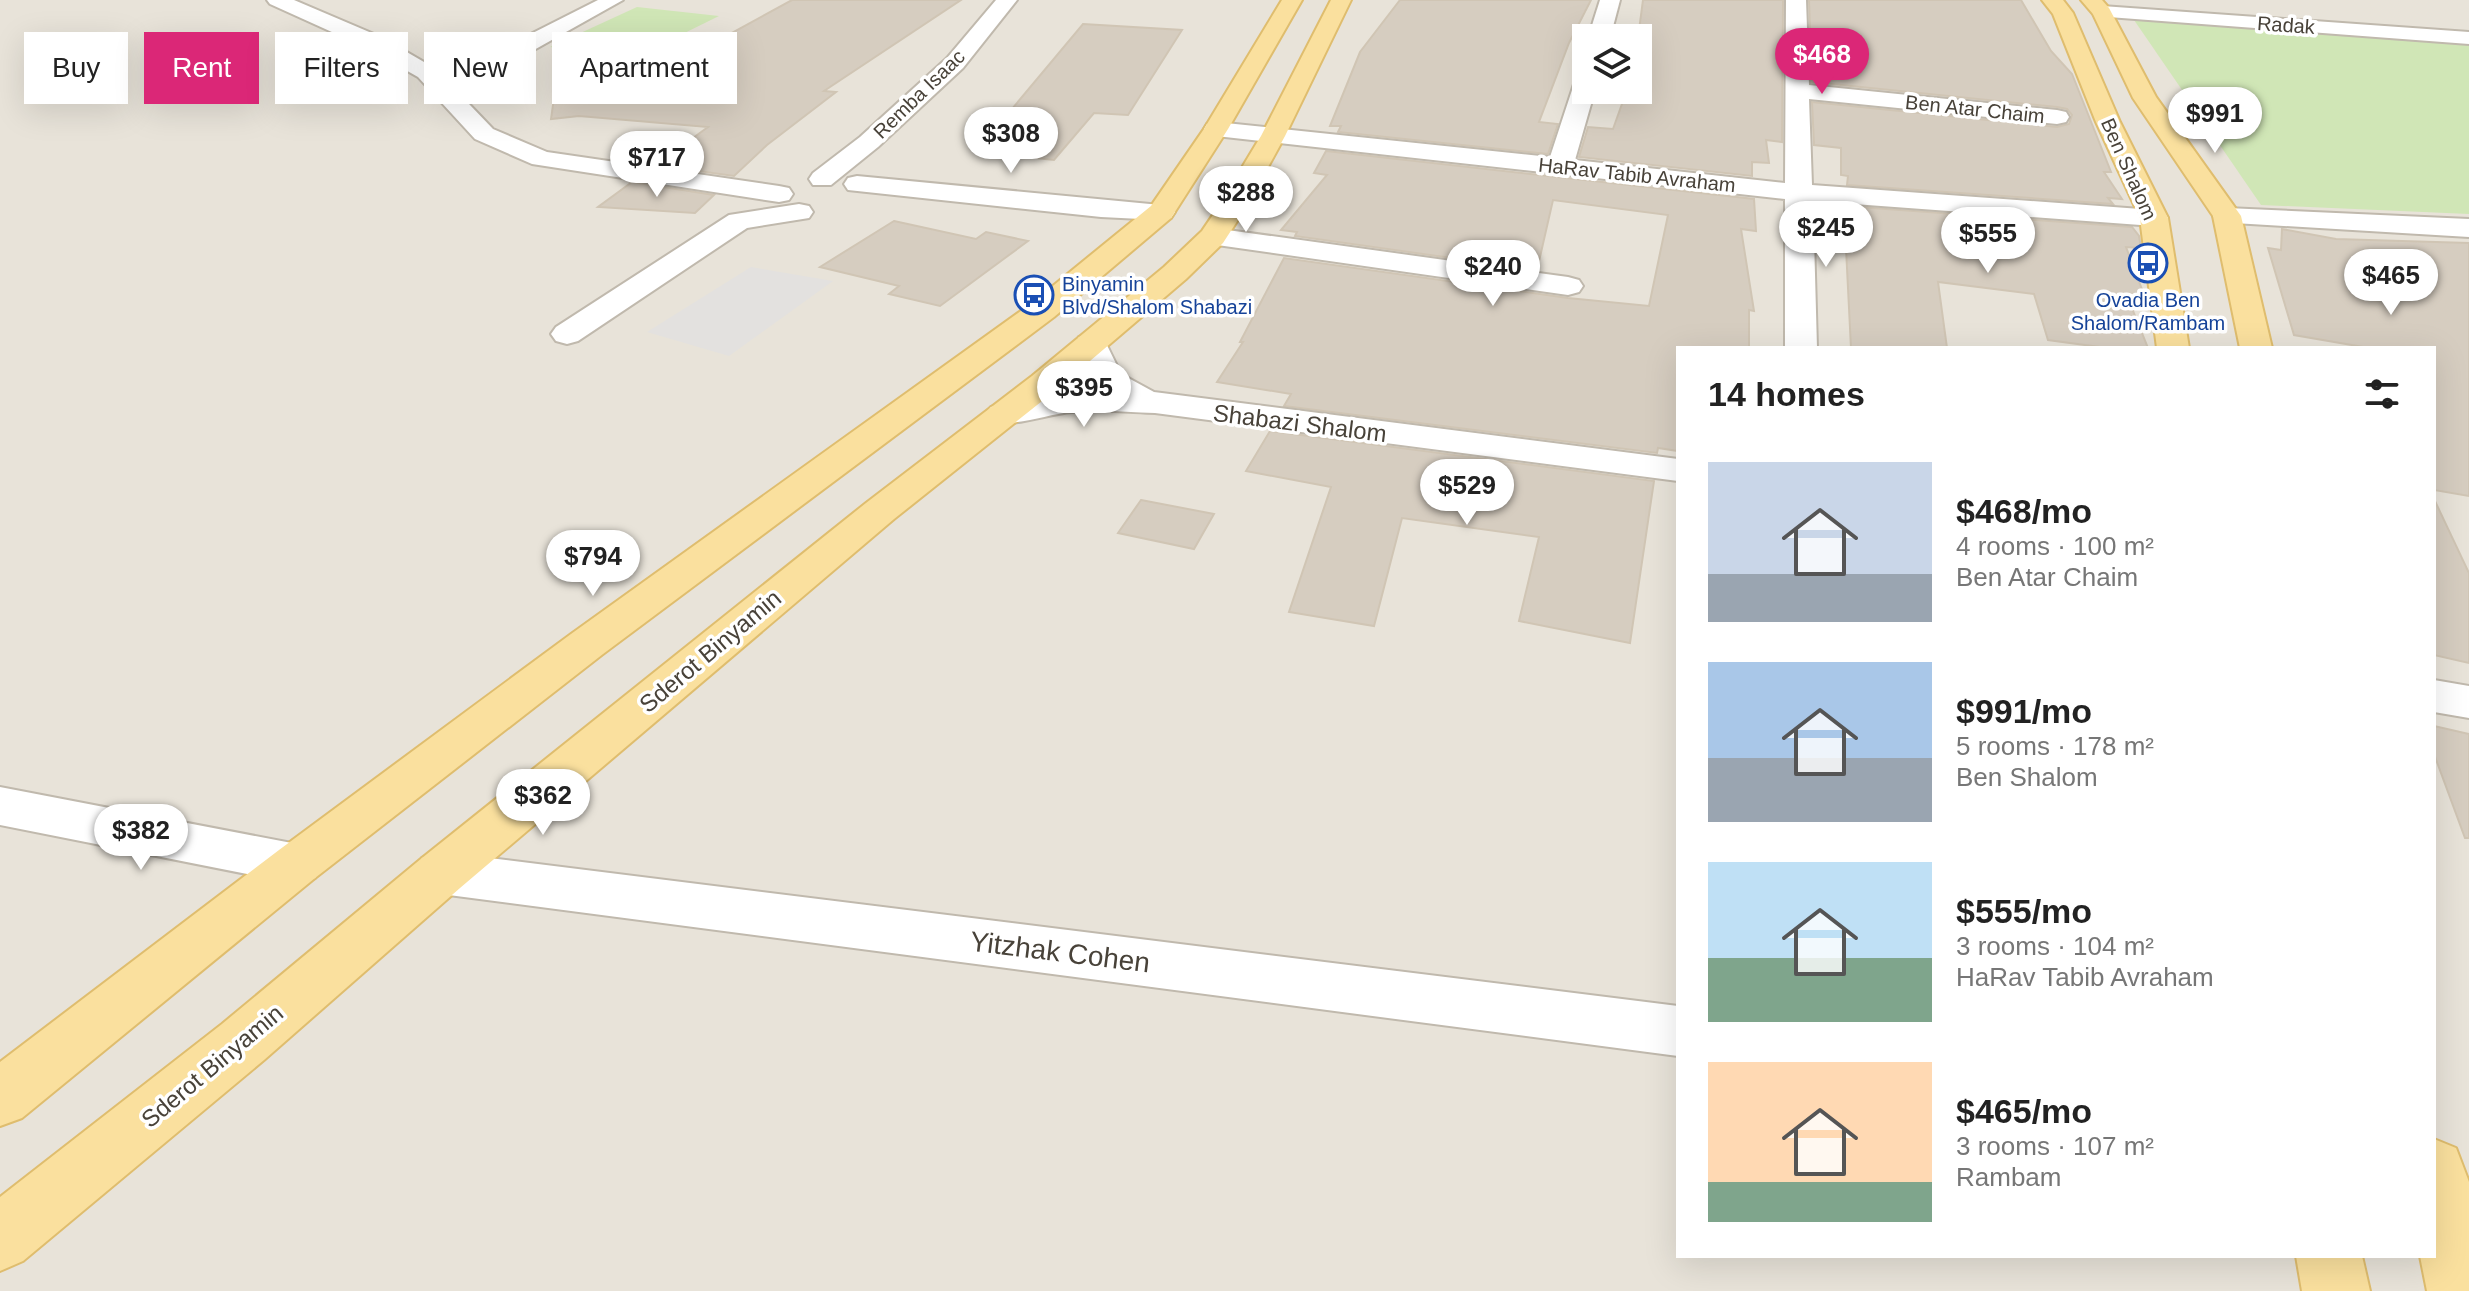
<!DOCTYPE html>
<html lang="en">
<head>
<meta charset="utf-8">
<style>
	body { margin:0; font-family:Arial,sans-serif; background:#f2f2f2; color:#222; height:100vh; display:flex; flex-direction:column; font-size:30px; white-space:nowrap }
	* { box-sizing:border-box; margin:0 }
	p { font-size:26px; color:#767676 }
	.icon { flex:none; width:44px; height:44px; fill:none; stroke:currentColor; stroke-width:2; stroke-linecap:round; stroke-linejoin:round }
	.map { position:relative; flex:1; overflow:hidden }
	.sheet { position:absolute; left:1676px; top:346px; width:760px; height:912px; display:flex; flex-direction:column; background:#fff; border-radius:0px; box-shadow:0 8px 32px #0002 }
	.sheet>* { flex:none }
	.hud { position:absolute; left:24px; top:32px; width:760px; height:72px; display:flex; gap:16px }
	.controls { position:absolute; left:1572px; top:24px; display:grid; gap:16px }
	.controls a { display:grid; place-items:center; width:80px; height:80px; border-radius:0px; background:#fff; box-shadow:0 8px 32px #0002; font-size:40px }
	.price { position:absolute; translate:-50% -68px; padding:0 18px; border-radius:28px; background:#fff; color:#222; font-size:26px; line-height:52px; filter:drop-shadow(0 2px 4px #0008) }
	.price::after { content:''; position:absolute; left:50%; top:48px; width:24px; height:18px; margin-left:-12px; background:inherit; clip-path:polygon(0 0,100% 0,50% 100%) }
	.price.selected { background:#db2777; color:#fff }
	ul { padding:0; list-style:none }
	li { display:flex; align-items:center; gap:24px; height:200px; padding:0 32px }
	li span { display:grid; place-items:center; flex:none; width:224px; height:160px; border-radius:0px; color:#555 }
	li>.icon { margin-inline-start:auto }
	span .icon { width:96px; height:96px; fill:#fffc; stroke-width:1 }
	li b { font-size:34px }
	h2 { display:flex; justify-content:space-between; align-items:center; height:96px; padding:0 32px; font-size:34px }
	.pill { padding:0 28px; border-radius:0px; background:#fff; box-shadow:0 8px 32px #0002; font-size:28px; line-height:72px }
	.pill.selected { background:#db2777; color:#fff }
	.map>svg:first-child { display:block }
	.residential { fill:#e8e3d9; fill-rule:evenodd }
	.green { fill:#d0e6b6 }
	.parking { fill:#e3e1df }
	.building { fill:#d6cdc0; stroke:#d0c5b4; stroke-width:2 }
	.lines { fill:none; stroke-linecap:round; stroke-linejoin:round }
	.minor-casing { stroke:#c0b9ad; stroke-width:4 }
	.major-casing { stroke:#dfbd6e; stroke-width:4 }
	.minor { fill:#fff; fill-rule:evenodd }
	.major { fill:#fae09e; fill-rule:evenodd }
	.labels { text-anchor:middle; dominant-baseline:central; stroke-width:7; stroke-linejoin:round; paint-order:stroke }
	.far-street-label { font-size:20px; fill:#484239; stroke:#fff }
	.far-transit-label { font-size:20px; fill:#164399; stroke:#fff; text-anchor:start }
	.street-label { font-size:24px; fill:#484239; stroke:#fff }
	.near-street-label { font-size:28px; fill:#484239; stroke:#fff }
</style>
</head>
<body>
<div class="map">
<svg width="2469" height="1291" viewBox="0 0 2469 1291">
	<rect width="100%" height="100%" fill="#f4f1eb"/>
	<path class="residential" d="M0 0H2469V1291H0ZM1586 38H1638V90H1586ZM1678 348H2434V1256H1678Z"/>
	<g class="green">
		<polygon points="637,7 719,16 636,57 550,47"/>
		<polygon points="2134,20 2469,42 2469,214 2261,205"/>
	</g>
	<polygon class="parking" points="751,267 833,281 729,356 647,332"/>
	<g class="building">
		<polygon points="792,0 961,0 824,91 836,92 767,145 734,176 656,165 708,127 579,116 551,119 556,84 592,63 666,69"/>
		<polygon points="1400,0 1591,0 1569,43 1539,122 1558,124 1548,154 1338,132 1341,126 1330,126 1360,52"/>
		<polygon points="1643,0 1783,0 1782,142 1766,140 1769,163 1752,162 1752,176 1579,157 1588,127 1613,129 1627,90 1638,90 1638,38"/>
		<polygon points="1809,0 2021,0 2051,51 2072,74 2111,172 2104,172 2122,199 2108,198 2113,204 1847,185 1848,176 1841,175 1841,148 1814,145 1812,102 2057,127 2069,124 2072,115 2067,109 2057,107 1812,82"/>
		<polygon points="1083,24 1182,30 1128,115 1094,113 1054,160 976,152"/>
		<polygon points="1326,151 1754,199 1756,231 1741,229 1754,311 1749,310 1749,348 1678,348 1678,451 1658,448 1657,453 1284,406 1291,394 1217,382 1243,342 1240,342 1284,258 1568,298 1649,306 1668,215 1553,200 1537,270 1295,236 1297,232 1281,230 1327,175 1314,173"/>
		<polygon points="632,182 714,195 695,213 598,207"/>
		<polygon points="1845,206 2132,227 2139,236 2141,248 2126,247 2149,308 2131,306 2148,348 2107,348 2048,340 2034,294 1938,282 1947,348 1851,348 1846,248 1840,247"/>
		<polygon points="894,221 976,239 986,232 1028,241 940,306 889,294 899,286 820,267"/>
		<polygon points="2282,229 2336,239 2469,243 2469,496 2434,490 2434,348 2369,348 2294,335 2268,248 2281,250"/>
		<polygon points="1270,431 1654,481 1630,643 1519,621 1539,537 1402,518 1374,626 1289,612 1331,487 1246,471"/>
		<polygon points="2434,499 2469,573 2469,663 2434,655"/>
		<polygon points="1141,500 1214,514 1194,549 1118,533"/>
		<polygon points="2434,726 2469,734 2469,838 2465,838 2434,754"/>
	</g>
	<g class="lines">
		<defs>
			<g id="minor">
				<polygon points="267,0 294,0 381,37 436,69 509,45 598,0 623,0 525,55 446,80 493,129 547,152 779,186 789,188 793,194 789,200 779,202 532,164 475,139 418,77 365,47 270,4"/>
				<polygon points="996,0 1017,0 963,68 878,147 831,185 813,185 809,179 813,173 860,137 947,58"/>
				<polygon points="1600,0 1620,0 1610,38 1588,38"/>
				<polygon points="1786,0 1806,0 1809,85 2057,110 2066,112 2069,117 2066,122 2057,124 1809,99 1812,185 2154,210 2164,212 2168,218 2164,224 2154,226 1813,201 1817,348 1785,348 1785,199 1216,136 1207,134 1204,129 1207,124 1216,122 1550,157 1575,81 1578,76 1586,74 1586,90 1595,90 1575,160 1785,183"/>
				<polygon points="2102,6 2469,32 2469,44 2095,16 2092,12 2095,8"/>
				<polygon points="857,176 1171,206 1175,212 1171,218 1161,220 1101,217 848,190 844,184 848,178"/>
				<polygon points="799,204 809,206 813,212 809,218 747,228 578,341 567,344 556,341 551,334 556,327 729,215"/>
				<polygon points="2227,208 2469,219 2469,237 2217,222 2213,216 2217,210"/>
				<polygon points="1213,228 1568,277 1579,280 1583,286 1579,292 1568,295 1203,243 1199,237 1203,231"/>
				<path d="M1091 334 1103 337 1121 374 1154 392 1678 459V481L1155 413C1127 412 1099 409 1072 412 1046 414 1015 428 991 421L985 414 991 407 1038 395 1099 390 1081 365 1075 344 1079 337Z"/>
				<polygon points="2434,680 2469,686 2469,718 2434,712"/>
				<polygon points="0,787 297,844 315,850 323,864 315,878 297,884 0,825"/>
				<polygon points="441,852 1678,1006 1678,1056 441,894 422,888 415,873 422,858"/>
			</g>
			<g id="major">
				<polygon points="1282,0 1302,0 1228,129 1171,218 1054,317 603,654 315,878 22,1118 0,1126 0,1062 279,850 571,634 1032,303 1151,206 1204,129"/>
				<polygon points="1331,0 1351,0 1285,136 1245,209 1223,243 1186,279 1056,390 894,519 460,888 264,1060 23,1261 0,1271 0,1197 222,1024 422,858 866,503 1032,376 1164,267 1202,231 1217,209 1261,136"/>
				<polygon points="2042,0 2063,0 2073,13 2120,122 2168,218 2189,348 2157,348 2140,218 2096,122 2053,14"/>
				<polygon points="2081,0 2102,0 2109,8 2156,97 2241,216 2272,348 2240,348 2213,216 2133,98 2093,14"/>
				<polygon points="2434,1139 2456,1148 2469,1182 2469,1291 2427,1291 2420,1256 2434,1256"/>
				<polygon points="2296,1256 2362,1256 2370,1291 2302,1291"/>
			</g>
		</defs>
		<use href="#minor" class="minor-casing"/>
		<use href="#major" class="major-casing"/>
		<use href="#minor" class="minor"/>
		<use href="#major" class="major"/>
	</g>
	<defs>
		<symbol id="bus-ring" viewBox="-11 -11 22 22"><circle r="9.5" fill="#fff" stroke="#1a4fb4" stroke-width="1.5"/><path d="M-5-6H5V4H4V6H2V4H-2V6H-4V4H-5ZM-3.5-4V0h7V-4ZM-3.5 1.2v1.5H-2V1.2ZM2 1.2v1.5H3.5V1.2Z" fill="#1a4fb4"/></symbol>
	</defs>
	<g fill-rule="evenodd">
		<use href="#bus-ring" x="2126" y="241" width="44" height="44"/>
		<use href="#bus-ring" x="1012" y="273" width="44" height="44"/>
	</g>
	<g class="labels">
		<g class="far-street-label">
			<text transform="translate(2286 25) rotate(4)">Radak</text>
			<text transform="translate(919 94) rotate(-44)">Remba Isaac</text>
			<text transform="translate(1975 109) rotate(6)">Ben Atar Chaim</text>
			<text transform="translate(2129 169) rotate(66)">Ben Shalom</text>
			<text transform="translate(1637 175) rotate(6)">HaRav Tabib Avraham</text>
		</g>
		<g class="far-transit-label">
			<text x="1062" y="284">Binyamin<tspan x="1062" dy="23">Blvd/Shalom Shabazi</tspan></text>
			<text x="2148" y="300" text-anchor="middle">Ovadia Ben<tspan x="2148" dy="23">Shalom/Rambam</tspan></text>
		</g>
		<g class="street-label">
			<text transform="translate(1300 423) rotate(7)">Shabazi Shalom</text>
			<text transform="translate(710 651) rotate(-40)">Sderot Binyamin</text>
			<text transform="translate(212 1066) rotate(-40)">Sderot Binyamin</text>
		</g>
		<g class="near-street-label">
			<text transform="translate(1060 952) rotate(7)">Yitzhak Cohen</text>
		</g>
	</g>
</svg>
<div class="controls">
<a><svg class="icon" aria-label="layers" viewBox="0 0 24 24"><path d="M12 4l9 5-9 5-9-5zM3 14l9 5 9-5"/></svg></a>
</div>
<b class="price selected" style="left:1822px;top:96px">$468</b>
<b class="price" style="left:2215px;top:155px">$991</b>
<b class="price" style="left:1011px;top:175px">$308</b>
<b class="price" style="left:657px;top:199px">$717</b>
<b class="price" style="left:1246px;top:234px">$288</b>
<b class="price" style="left:1826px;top:269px">$245</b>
<b class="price" style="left:1988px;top:275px">$555</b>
<b class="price" style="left:1493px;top:308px">$240</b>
<b class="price" style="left:2391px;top:317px">$465</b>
<b class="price" style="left:1084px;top:429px">$395</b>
<b class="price" style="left:1467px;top:527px">$529</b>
<b class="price" style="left:593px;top:598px">$794</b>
<b class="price" style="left:543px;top:837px">$362</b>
<b class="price" style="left:141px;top:872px">$382</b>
<div class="hud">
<a class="pill">Buy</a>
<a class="pill selected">Rent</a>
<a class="pill">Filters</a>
<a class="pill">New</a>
<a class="pill">Apartment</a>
</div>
<section class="sheet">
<h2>14 homes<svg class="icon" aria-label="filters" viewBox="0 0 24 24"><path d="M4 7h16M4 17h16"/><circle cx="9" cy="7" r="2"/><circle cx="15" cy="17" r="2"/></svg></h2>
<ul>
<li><span style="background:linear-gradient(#c9d6e8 70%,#9aa5b1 0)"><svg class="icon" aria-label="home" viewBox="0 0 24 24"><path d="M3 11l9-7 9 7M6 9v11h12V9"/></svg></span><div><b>$468/mo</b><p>4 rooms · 100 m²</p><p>Ben Atar Chaim</p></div></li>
<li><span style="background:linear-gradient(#a9c7e8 60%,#9aa5b1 0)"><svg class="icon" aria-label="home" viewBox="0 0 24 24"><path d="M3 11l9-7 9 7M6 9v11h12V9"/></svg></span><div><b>$991/mo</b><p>5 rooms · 178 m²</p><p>Ben Shalom</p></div></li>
<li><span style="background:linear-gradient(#bfe0f5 60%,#7fa58c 0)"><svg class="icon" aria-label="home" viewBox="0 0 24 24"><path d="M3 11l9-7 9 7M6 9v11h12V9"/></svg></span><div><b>$555/mo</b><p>3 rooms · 104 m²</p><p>HaRav Tabib Avraham</p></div></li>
<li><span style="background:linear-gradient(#ffd9b3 75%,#7fa58c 0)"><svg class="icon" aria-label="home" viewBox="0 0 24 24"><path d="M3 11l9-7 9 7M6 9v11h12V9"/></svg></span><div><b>$465/mo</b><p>3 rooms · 107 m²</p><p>Rambam</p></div></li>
</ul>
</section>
</div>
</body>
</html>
